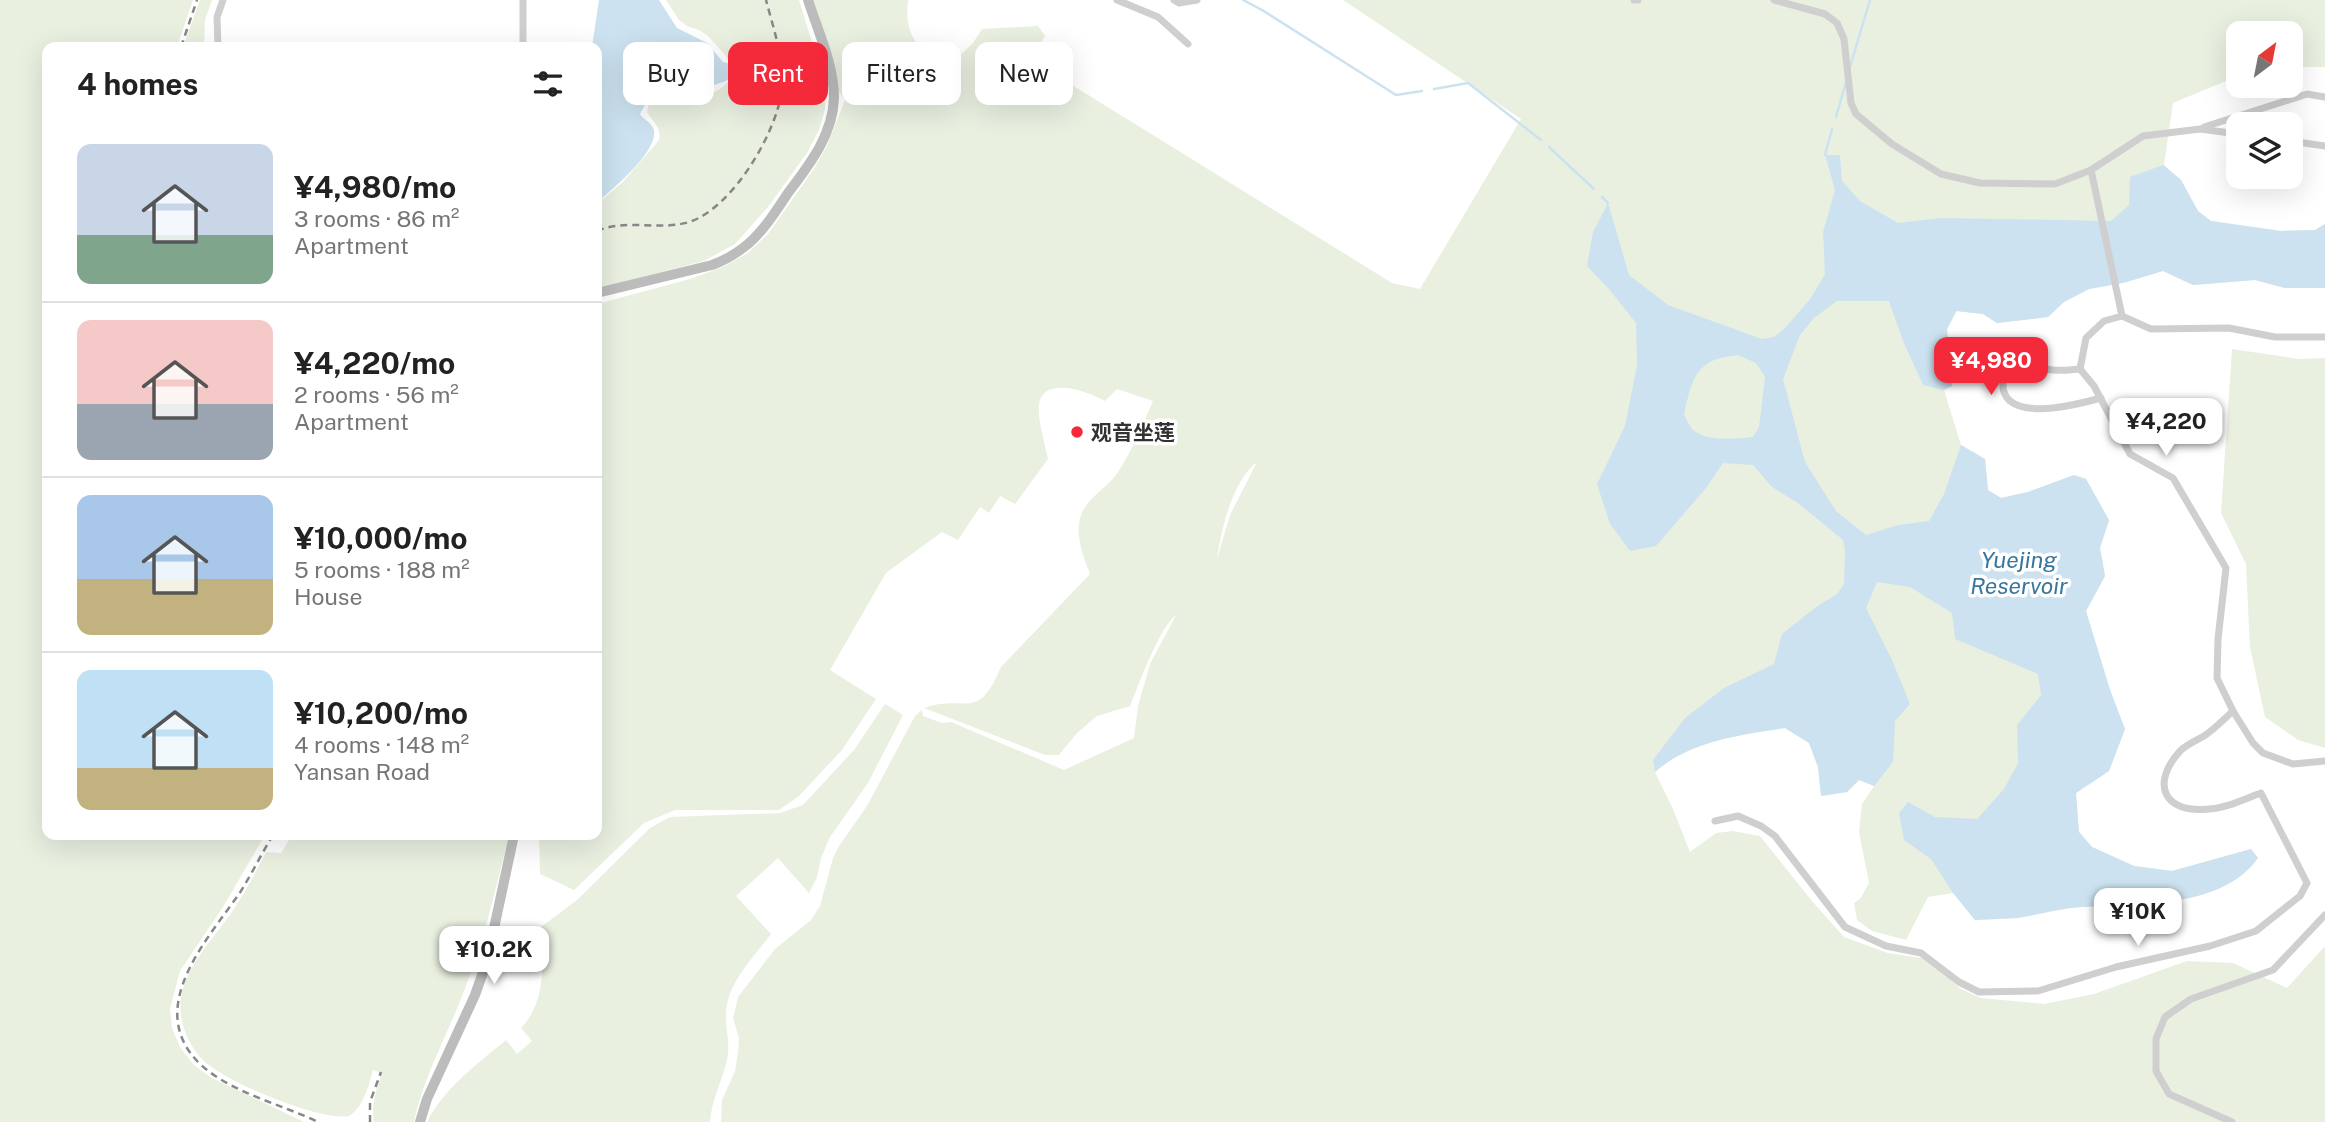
<!DOCTYPE html>
<html lang="en">
<head>
<meta charset="utf-8">
<style>
	body { margin:0; font-family:"Public Sans","Noto Sans SC",sans-serif; background:#f2f2f2; color:#222; height:100vh; display:flex; flex-direction:column; font-size:26px; white-space:nowrap }
	* { box-sizing:border-box; margin:0 }
	p { font-size:23px; color:#767676 }
	.icon { flex:none; width:38px; height:38px; fill:none; stroke:currentColor; stroke-width:2; stroke-linecap:round; stroke-linejoin:round }
	.map { position:relative; flex:1; overflow:hidden }
	.details { position:absolute; left:42px; top:42px; width:560px; height:798px; display:flex; flex-direction:column; background:#fff; border-radius:14px; box-shadow:0 7px 28px #0002 }
	.details>* { flex:none }
	.banner { position:absolute; left:623px; top:42px; width:665px; height:63px; display:flex; gap:14px }
	.needle { width:46px; rotate:32deg }
	.tools { position:absolute; left:2226px; top:21px; display:grid; gap:14px }
	.tools a { display:grid; place-items:center; width:77px; height:77px; border-radius:14px; background:#fff; box-shadow:0 7px 28px #0002; font-size:35px }
	.price { position:absolute; translate:-50% -60px; padding:0 16px; border-radius:14px; background:#fff; color:#222; font-size:23px; line-height:46px; filter:drop-shadow(0 2px 4px #0008) }
	.price::after { content:''; position:absolute; left:50%; top:42px; width:21px; height:16px; margin-left:-10px; background:inherit; clip-path:polygon(0 0,100% 0,50% 100%) }
	.price.selected { background:#f42a3b; color:#fff }
	ul { padding:0; list-style:none }
	li { display:flex; align-items:center; gap:21px; height:175px; padding:0 35px }
	li+li { border-top:2px solid #e0e0e0 }
	li span { display:grid; place-items:center; flex:none; width:196px; height:140px; border-radius:14px; color:#555 }
	li>.icon { margin-inline-start:auto }
	span .icon { width:84px; height:84px; fill:#fffc; stroke-width:1 }
	li b { font-size:30px }
	h2 { display:flex; justify-content:space-between; align-items:center; height:84px; padding:0 35px; font-size:30px }
	.pill { padding:0 24px; border-radius:14px; background:#fff; box-shadow:0 7px 28px #0002; font-size:24px; line-height:63px }
	.pill.selected { background:#f42a3b; color:#fff }
	.map>svg:first-child { display:block }
	.green { fill:#e9f0e0; fill-rule:evenodd }
	.water { fill:#cce2f0; fill-rule:evenodd }
	.lines { fill:none; stroke-linecap:round; stroke-linejoin:round }
	.stream { stroke:#cce2f0; stroke-width:2.5 }
	.minor { stroke:#cfcfcf; stroke-width:7 }
	.secondary { stroke:#bcbcbc; stroke-width:10 }
	.rail { stroke:#878787; stroke-width:2.5; stroke-dasharray:7 5; stroke-linecap:butt }
	.poi-dot { fill:#f42a3b; stroke:#fff; stroke-width:2.5 }
	.labels { text-anchor:middle; dominant-baseline:central; stroke-width:7; stroke-linejoin:round; paint-order:stroke }
	.poi-label { font-size:21px; font-weight:bold; fill:#323232; stroke:#fff; text-anchor:start }
	.water-label { font-size:23px; font-style:italic; fill:#38779d; stroke:#fff }
</style>
</head>
<body>
<div class="map">
<svg width="2325" height="1122" viewBox="0 0 2325 1122">
	<rect width="100%" height="100%" fill="#fff"/>
	<g class="green">
		<polygon points="0,0 193,0 177,47 47,47 47,835 265,835 223,907 180,971 170,1009 172,1028 180,1047 193,1064 210,1077 304,1122 0,1122"/>
		<polygon points="200,0 212,0 205,20 204,47 183,47"/>
		<path d="M666 0H799L825 84V109L819 130 807 153 768 207 735 244 704 261 597 289V204L623 182 659 140C662 127 653 123 647 112L649 103 673 84C702 89 708 104 731 79L732 67 725 55 708 36 699 30 687 26 679 20Z"/>
		<path d="M811 0H908C905 29 912 40 932 61L955 60 973 43 982 29 1038 26 1045 36 1035 52 1043 67 1392 283 1420 289 1521 119 1343 0H2325V67H2291V33H2238V76L2173 103 2164 165 2181 180 2198 211 2211 221 2281 231 2315 230 2325 224V288H2285L2255 280 2193 285 2163 271 2123 283 2089 289 2064 302 2048 317 1997 323 1983 314 1957 311 1947 329 1952 386 1944 390 1961 445 1985 459 1988 490 2001 498 2028 492 2074 475 2086 479 2109 520 2100 548 2105 576 2086 611 2110 690 2125 729 2109 771 2076 793 2079 832 2092 847 2134 866 2172 871 2251 849 2258 858C2219 912 2131 902 2071 908 2054 910 2036 915 2018 918 2004 919 1989 919 1975 920L1953 893 1928 897 1906 940 1872 931 1857 920 1854 903 1860 899 1869 883 1859 832 1862 804 1874 786 1859 780 1847 792 1821 796 1818 767 1809 743 1785 728C1740 735 1690 741 1655 772L1673 809 1690 852 1716 833 1733 831 1760 836 1812 901 1844 937 1888 953 1927 959 1961 989 1981 998 2044 1004 2094 994 2187 961 2233 963 2287 988 2325 946V1122H721L722 1100 735 1071 738 1052 739 1038 733 1018 738 997 775 949 811 920 820 906 833 858 839 846 867 806 915 716 922 710 923 716 942 723 951 722 1064 770 1134 738 1138 706 1150 664 1176 615C1159 628 1139 684 1130 706L1097 716 1077 733 1059 755H1045L924 708C966 693 977 724 1001 667L1090 574C1081 551 1070 523 1089 502 1097 492 1109 485 1116 475 1132 452 1142 426 1153 401L1117 389 1105 401C1089 392 1044 375 1039 404 1037 417 1045 445 1048 459L1015 504 1000 496 989 513 980 507 958 540 942 532 886 573 830 670 876 699 842 750 799 796 779 810H675L644 823 574 890 540 874 539 835H597V304L690 279 723 267 748 253 768 234 813 170 826 148 845 100 838 91ZM1257 462 1230 515 1217 559C1221 529 1233 480 1257 462Z"/>
		<polygon points="2232,349 2299,359 2325,358 2325,748 2298,740 2265,717 2250,647 2246,564 2221,513"/>
		<path d="M885 704 903 715 868 783 830 837 821 858 817 877 809 893 778 858 736 896 771 934C754 957 728 982 726 1012 725 1029 731 1043 727 1060 722 1082 712 1098 710 1122H427C445 1087 476 1065 506 1040L517 1054 532 1041 521 1028C547 1001 543 961 541 927L577 900 650 828 670 817 780 813 803 805 854 750Z"/>
		<path d="M292 835H509C496 888 484 940 464 991 448 1034 423 1077 414 1122H374C371 1104 376 1090 382 1073L373 1070C369 1085 363 1108 349 1116 321 1122 219 1080 200 1057 187 1042 178 1019 181 998 186 967 211 941 229 916 243 896 255 874 266 852L281 853Z"/>
	</g>
	<g class="water">
		<path d="M599 0H659L677 28 707 43 723 62 734 65 731 77 726 81 699 90 674 87 647 101 640 114C644 120 653 123 654 131 657 153 612 189 597 203V47H592Z"/>
		<path d="M1825 155H1840L1842 181 1860 201 1898 223 1940 218 2111 221 2129 205 2130 177 2163 165 2181 180 2198 211 2211 221 2281 231 2315 230 2325 224V288H2285L2255 280 2193 285 2163 271 2123 283 2089 289 2064 302 2048 317 1997 323 1983 314 1956 311 1947 329 1952 386 1944 390 1923 385 1903 341 1889 301H1837L1814 318 1800 335 1783 379 1805 462 1836 511 1866 535 1898 525 1929 521 1944 494 1961 445 1985 459 1988 490 2001 498 2028 492 2074 475 2086 479 2109 520 2100 548 2105 576 2086 611 2110 690 2125 729 2109 771 2076 793 2079 832 2092 847 2134 866 2172 871 2251 849 2258 858C2219 912 2131 902 2071 908 2054 910 2036 915 2018 918 2004 919 1989 919 1975 920L1953 893 1931 859 1904 840 1899 813 1908 802 1935 817 1977 819 2004 789 2018 763 2017 725 2041 695 2038 674 1955 639 1952 613 1910 587 1877 582 1866 608 1892 660 1910 704 1895 721 1893 762 1874 786 1859 780 1847 792 1821 796 1818 767 1809 743 1785 728C1740 735 1690 741 1655 772L1653 760 1685 718 1724 688 1774 664 1782 634 1816 607 1837 594 1844 584 1845 551 1843 540 1798 503 1772 487 1753 465 1723 463 1706 488 1656 546 1630 551 1610 524 1597 484 1625 426 1637 365 1636 323 1608 288 1587 266 1593 232 1608 203 1629 275 1668 305 1762 339 1774 337 1784 329 1811 298 1825 274 1823 232 1835 190ZM1738 355 1756 363 1765 377 1759 427 1753 437C1736 439 1705 442 1692 429 1689 425 1686 418 1684 414 1693 376 1696 359 1738 355Z"/>
	</g>
	<g class="lines">
		<g class="stream">
			<polyline points="1243,0 1262,10 1396,95 1422,91"/>
			<polyline points="1850,67 1870,0"/>
			<polyline points="1434,89 1468,83 1541,140"/>
			<polyline points="1836,117 1846,82"/>
			<polyline points="1549,147 1594,189"/>
			<polyline points="1825,155 1832,129"/>
			<polyline points="1602,197 1608,203"/>
		</g>
		<g class="minor">
			<polyline points="1117,0 1158,17 1188,44"/>
			<polyline points="1174,0 1179,3 1197,0"/>
			<polyline points="1634,0 1638,0"/>
			<polyline points="1774,0 1825,14 1837,23 1844,39 1851,103 1856,114 1892,144 1941,174 1980,183 2055,184 2091,170 2143,136 2200,129 2238,134"/>
			<polyline points="218,47 217,17 223,0"/>
			<polyline points="523,47 523,0"/>
			<polyline points="2204,127 2307,94 2325,97"/>
			<polyline points="2291,141 2325,146"/>
			<polyline points="2091,170 2122,316"/>
			<polyline points="2325,337 2275,337 2229,328 2151,329 2122,316 2104,321 2086,338 2080,369 2094,386 2130,454 2173,478 2226,568 2218,639 2217,678 2233,711 2253,743 2263,753 2293,764 2325,761"/>
			<path d="M2080 369C2071 370 2062 371 2053 370 2043 369 2031 364 2021 365 2003 366 1997 390 2010 401 2030 417 2079 404 2101 398"/>
			<path d="M1715 821 1738 816 1761 826 1775 836 1845 927 1886 946 1921 953 1959 982 1979 992 2038 991 2116 967 2210 946 2256 931 2300 896 2307 883 2261 793C2244 799 2227 808 2209 809 2163 814 2150 783 2181 750 2188 744 2197 740 2204 736 2215 729 2224 719 2233 711"/>
			<polyline points="2232,1122 2169,1094 2156,1071 2156,1039 2165,1017 2191,999 2273,970 2325,915"/>
		</g>
		<g class="secondary">
			<path d="M597 293 712 265C726 260 737 253 748 244 765 229 776 211 788 193 809 165 833 135 834 98 834 65 818 31 808 0"/>
			<polyline points="420,1122 427,1099 475,995 487,961 514,835"/>
		</g>
		<g class="rail">
			<polyline points="181,47 197,0"/>
			<path d="M597 231C627 218 662 232 692 221 734 205 777 132 782 89 785 62 773 27 766 0"/>
			<path d="M273 835C262 853 252 873 241 891 209 938 144 1006 198 1062 228 1092 281 1104 318 1122"/>
			<polyline points="370,1122 370,1102 381,1072"/>
		</g>
	</g>
	<circle class="poi-dot" cx="1077" cy="432" r="7"/>
	<g class="labels">
		<g class="poi-label">
			<text x="1091" y="432">观音坐莲</text>
		</g>
		<g class="water-label">
			<text x="2019" y="559">Yuejing<tspan x="2019" dy="26">Reservoir</tspan></text>
		</g>
	</g>
</svg>
<div class="tools">
<a><svg class="needle" viewBox="-14 -14 28 28"><path d="M0-13l5 13h-10z" fill="#e53935"/><path d="M0 13l5-13h-10z" fill="#767676"/></svg></a>
<a><svg class="icon" aria-label="layers" viewBox="0 0 24 24"><path d="M12 4l9 5-9 5-9-5zM3 14l9 5 9-5"/></svg></a>
</div>
<b class="price selected" style="left:1991px;top:397px">¥4,980</b>
<b class="price" style="left:2166px;top:458px">¥4,220</b>
<b class="price" style="left:2138px;top:948px">¥10K</b>
<b class="price" style="left:494px;top:986px">¥10.2K</b>
<div class="banner">
<a class="pill">Buy</a>
<a class="pill selected">Rent</a>
<a class="pill">Filters</a>
<a class="pill">New</a>
</div>
<section class="details">
<h2>4 homes<svg class="icon" aria-label="filters" viewBox="0 0 24 24"><path d="M4 7h16M4 17h16"/><circle cx="9" cy="7" r="2"/><circle cx="15" cy="17" r="2"/></svg></h2>
<ul>
<li><span style="background:linear-gradient(#c9d6e8 65%,#7fa58c 0)"><svg class="icon" aria-label="home" viewBox="0 0 24 24"><path d="M3 11l9-7 9 7M6 9v11h12V9"/></svg></span><div><b>¥4,980/mo</b><p>3 rooms · 86 m²</p><p>Apartment</p></div></li>
<li><span style="background:linear-gradient(#f6c9c9 60%,#9aa5b1 0)"><svg class="icon" aria-label="home" viewBox="0 0 24 24"><path d="M3 11l9-7 9 7M6 9v11h12V9"/></svg></span><div><b>¥4,220/mo</b><p>2 rooms · 56 m²</p><p>Apartment</p></div></li>
<li><span style="background:linear-gradient(#a9c7e8 60%,#c2b280 0)"><svg class="icon" aria-label="home" viewBox="0 0 24 24"><path d="M3 11l9-7 9 7M6 9v11h12V9"/></svg></span><div><b>¥10,000/mo</b><p>5 rooms · 188 m²</p><p>House</p></div></li>
<li><span style="background:linear-gradient(#bfe0f5 70%,#c2b280 0)"><svg class="icon" aria-label="home" viewBox="0 0 24 24"><path d="M3 11l9-7 9 7M6 9v11h12V9"/></svg></span><div><b>¥10,200/mo</b><p>4 rooms · 148 m²</p><p>Yansan Road</p></div></li>
</ul>
</section>
</div>
</body>
</html>
